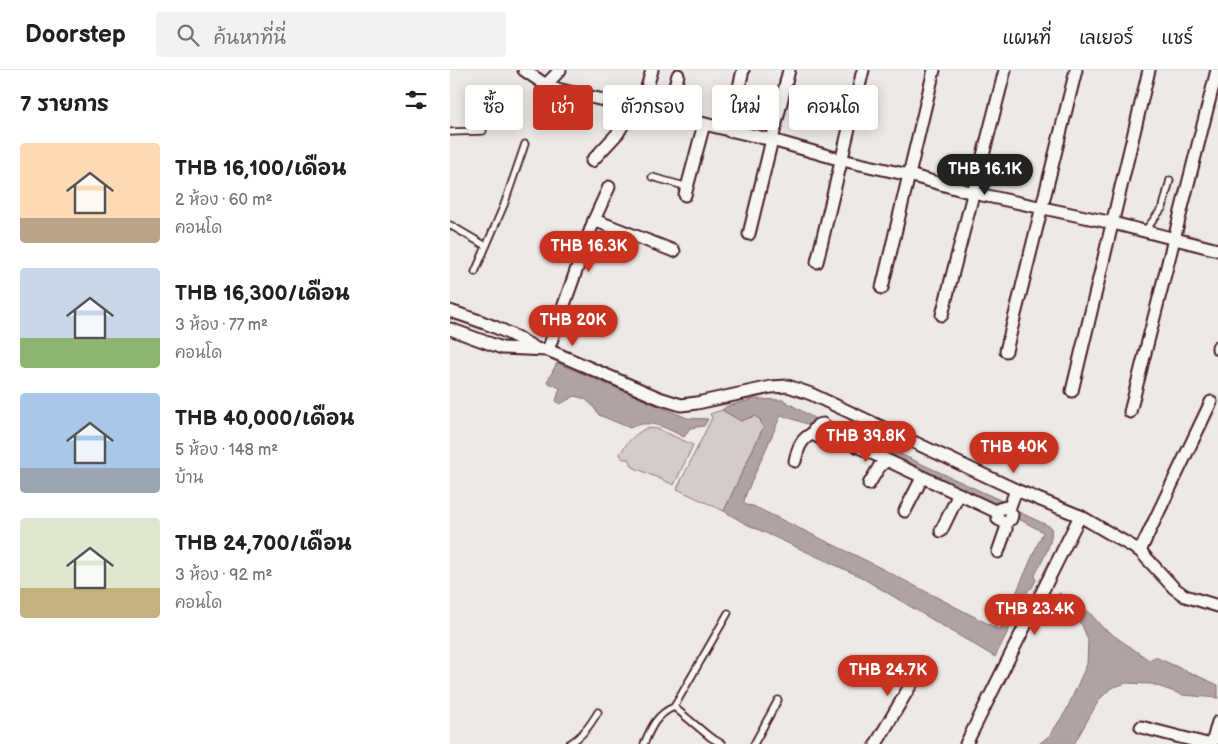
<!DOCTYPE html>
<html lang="th">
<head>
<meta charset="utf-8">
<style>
	body { margin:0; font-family:"Balsamiq Sans","Playpen Sans Thai",sans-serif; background:#f2f2f2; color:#202124; height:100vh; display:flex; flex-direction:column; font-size:19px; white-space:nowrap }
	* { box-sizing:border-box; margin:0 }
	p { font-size:16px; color:#757577 }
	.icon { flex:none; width:28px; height:28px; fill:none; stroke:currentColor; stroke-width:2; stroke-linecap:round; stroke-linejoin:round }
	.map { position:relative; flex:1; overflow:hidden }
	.details { display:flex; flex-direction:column; background:#fff; width:450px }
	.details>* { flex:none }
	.guide { position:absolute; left:15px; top:15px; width:475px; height:45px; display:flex; gap:10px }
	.price { position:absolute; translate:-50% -42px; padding:0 11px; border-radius:18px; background:#c8321e; color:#fff; font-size:16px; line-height:32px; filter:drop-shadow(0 1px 2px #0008) }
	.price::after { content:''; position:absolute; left:50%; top:30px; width:15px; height:11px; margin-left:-8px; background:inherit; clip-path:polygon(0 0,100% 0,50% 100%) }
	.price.on { background:#222; color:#fff }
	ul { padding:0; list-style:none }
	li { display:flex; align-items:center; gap:15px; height:125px; padding:0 20px }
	li span { display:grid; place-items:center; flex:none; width:140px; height:100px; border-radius:5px; color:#555 }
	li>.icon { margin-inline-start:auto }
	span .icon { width:60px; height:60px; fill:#fffc; stroke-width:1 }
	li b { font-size:21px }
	h2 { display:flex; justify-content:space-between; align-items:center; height:60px; padding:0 20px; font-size:21px }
	.tag { padding:0 18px; border-radius:5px; background:#fff; box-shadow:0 2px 12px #0003; font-size:18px; line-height:45px }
	.tag.on { background:#c8321e; color:#fff }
	header { display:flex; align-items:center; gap:30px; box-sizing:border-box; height:70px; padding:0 25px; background:#fff; border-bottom:1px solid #e0e0e0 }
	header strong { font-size:24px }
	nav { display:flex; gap:28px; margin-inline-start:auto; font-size:18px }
	.search { width:350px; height:45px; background:#f2f2f2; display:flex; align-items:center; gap:12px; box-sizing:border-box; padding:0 18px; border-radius:5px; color:#757577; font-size:19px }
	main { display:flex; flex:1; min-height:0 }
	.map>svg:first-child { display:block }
	.green { fill:#d4cbca; stroke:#8f757a }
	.water { fill:#b1a2a3; stroke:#886e73 }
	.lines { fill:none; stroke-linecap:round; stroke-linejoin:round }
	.service-casing { stroke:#4a1f2b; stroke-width:9 }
	.minor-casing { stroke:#4a1f2b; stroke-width:15 }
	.service { stroke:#f6f6f2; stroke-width:5.5 }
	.minor { stroke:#f6f6f2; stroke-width:11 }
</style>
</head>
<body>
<header>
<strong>Doorstep</strong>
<div class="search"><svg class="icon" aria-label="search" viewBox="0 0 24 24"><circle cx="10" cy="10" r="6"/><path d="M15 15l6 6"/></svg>ค้นหาที่นี่</div>
<nav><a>แผนที่</a><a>เลเยอร์</a><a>แชร์</a></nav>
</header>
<main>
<section class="details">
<h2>7 รายการ<svg class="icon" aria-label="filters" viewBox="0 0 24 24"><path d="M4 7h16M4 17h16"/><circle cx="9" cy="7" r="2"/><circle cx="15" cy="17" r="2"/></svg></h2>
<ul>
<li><span style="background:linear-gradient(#ffd9b3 75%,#b9a48a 0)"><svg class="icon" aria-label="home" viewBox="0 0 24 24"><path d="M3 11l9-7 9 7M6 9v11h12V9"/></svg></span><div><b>THB 16,100/เดือน</b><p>2 ห้อง · 60 m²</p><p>คอนโด</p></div></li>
<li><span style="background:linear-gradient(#c9d6e8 70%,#8fb573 0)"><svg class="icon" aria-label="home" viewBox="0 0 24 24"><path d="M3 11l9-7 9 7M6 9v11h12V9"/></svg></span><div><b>THB 16,300/เดือน</b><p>3 ห้อง · 77 m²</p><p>คอนโด</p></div></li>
<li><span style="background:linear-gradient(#a9c7e8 75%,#9aa5b1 0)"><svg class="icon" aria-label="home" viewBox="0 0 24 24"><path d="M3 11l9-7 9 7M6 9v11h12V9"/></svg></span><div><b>THB 40,000/เดือน</b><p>5 ห้อง · 148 m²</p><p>บ้าน</p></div></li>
<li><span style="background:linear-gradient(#dfe7d0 70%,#c2b280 0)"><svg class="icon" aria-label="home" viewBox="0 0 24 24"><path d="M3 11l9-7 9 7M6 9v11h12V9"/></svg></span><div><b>THB 24,700/เดือน</b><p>3 ห้อง · 92 m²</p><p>คอนโด</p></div></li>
</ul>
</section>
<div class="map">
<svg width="768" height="674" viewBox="0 0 768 674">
	<rect width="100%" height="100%" fill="#ece9e6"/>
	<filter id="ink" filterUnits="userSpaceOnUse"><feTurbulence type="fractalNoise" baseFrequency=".02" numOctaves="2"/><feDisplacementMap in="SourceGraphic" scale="10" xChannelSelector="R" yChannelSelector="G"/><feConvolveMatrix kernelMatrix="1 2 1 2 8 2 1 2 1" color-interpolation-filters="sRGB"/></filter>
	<g filter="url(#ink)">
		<g class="green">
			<polygon points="272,340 291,351 304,346 310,349 313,358 274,441 227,419 262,348 260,344"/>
			<path d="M196 358 208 359 243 375 224 415 183 397 179 389H173L170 384C177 372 184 365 196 358Z"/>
		</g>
		<g class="water">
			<path d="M107 293 237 348 258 349 254 356 240 358 234 367C216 358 200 348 180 358L149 345 142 335 135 329 125 326 110 334 106 331 110 318 97 312Z"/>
			<path d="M305 329 333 330 369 351 360 355 331 345 296 424 294 431 296 435 303 436 417 491 550 560 593 462 567 448 569 442 601 457C604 472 592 491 585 505L586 510 582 518 579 519 545 587 409 506 294 453 274 441 313 358 310 349 304 346 291 351 272 340 277 336Z"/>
			<polygon points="383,353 552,431 552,435 549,438 381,361"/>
			<polygon points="609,523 626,532 639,542 653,558 699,590 705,587 768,615 768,628 733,625 702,614 676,613 661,618 649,630 624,674 589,674 600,665 616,641 637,594 638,570 632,555 617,542 602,534"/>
		</g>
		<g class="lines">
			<defs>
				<g id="service">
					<polyline points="0,62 33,61"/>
					<polyline points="202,107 238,117"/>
					<polyline points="0,155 36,176"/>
					<polyline points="695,161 713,137 720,110"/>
					<polyline points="25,202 54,135 75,74"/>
					<polyline points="224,637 260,667 272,674"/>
					<path d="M119 674C133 666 140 655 148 642"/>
					<path d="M194 674C201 657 207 644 224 637L278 543"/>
					<polyline points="304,674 328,630"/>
				</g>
				<g id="minor">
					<polyline points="74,0 96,15 107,19 322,70 392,90 459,105 523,123 663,153 768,180"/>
					<polyline points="96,15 110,0"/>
					<polyline points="191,38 202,0"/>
					<polyline points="217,45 228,5"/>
					<polyline points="279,61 293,0"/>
					<polyline points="142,91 168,63 184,36"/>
					<polyline points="235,125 254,54"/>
					<polyline points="144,150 224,181"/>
					<polyline points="299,164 339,0"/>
					<polyline points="367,192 413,0"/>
					<polyline points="432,218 484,0"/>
					<path d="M0 241C33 252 55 259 85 278"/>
					<polyline points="492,245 555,0"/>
					<polyline points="0,259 52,278 98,280 209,328 231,335 247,333 321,317 338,316 361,324 566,420 630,446 690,481 724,518 735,526 768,536"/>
					<polyline points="768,279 768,277"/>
					<polyline points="98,280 144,150 159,117"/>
					<polyline points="556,281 626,0"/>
					<polyline points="622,321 699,0"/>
					<polyline points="680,342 767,0"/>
					<polyline points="379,363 375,367 370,368 365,365 364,360 368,355 373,354 378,359 379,363 547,442"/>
					<path d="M345 391C348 378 351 368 364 363"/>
					<polyline points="419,414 429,397 436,391"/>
					<polyline points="559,439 556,437 549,439 547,442 548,449 554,452 561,449 562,445 559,439 566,420"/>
					<polyline points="455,441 472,408"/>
					<polyline points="491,461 509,424"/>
					<polyline points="690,481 761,332"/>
					<polyline points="548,482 556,459 556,452"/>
					<polyline points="691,657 757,674"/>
					<polyline points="426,674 473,594"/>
					<polyline points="516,674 630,446"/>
					<polyline points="762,674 768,652"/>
				</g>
			</defs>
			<use href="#service" class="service-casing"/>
			<use href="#minor" class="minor-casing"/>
			<use href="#service" class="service"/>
			<use href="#minor" class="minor"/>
		</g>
	</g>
</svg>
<b class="price on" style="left:535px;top:126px">THB 16.1K</b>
<b class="price" style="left:139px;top:203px">THB 16.3K</b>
<b class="price" style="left:123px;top:277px">THB 20K</b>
<b class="price" style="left:416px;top:393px">THB 39.8K</b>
<b class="price" style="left:564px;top:404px">THB 40K</b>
<b class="price" style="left:585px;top:566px">THB 23.4K</b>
<b class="price" style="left:438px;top:627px">THB 24.7K</b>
<div class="guide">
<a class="tag">ซื้อ</a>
<a class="tag on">เช่า</a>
<a class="tag">ตัวกรอง</a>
<a class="tag">ใหม่</a>
<a class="tag">คอนโด</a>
</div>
</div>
</main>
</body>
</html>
